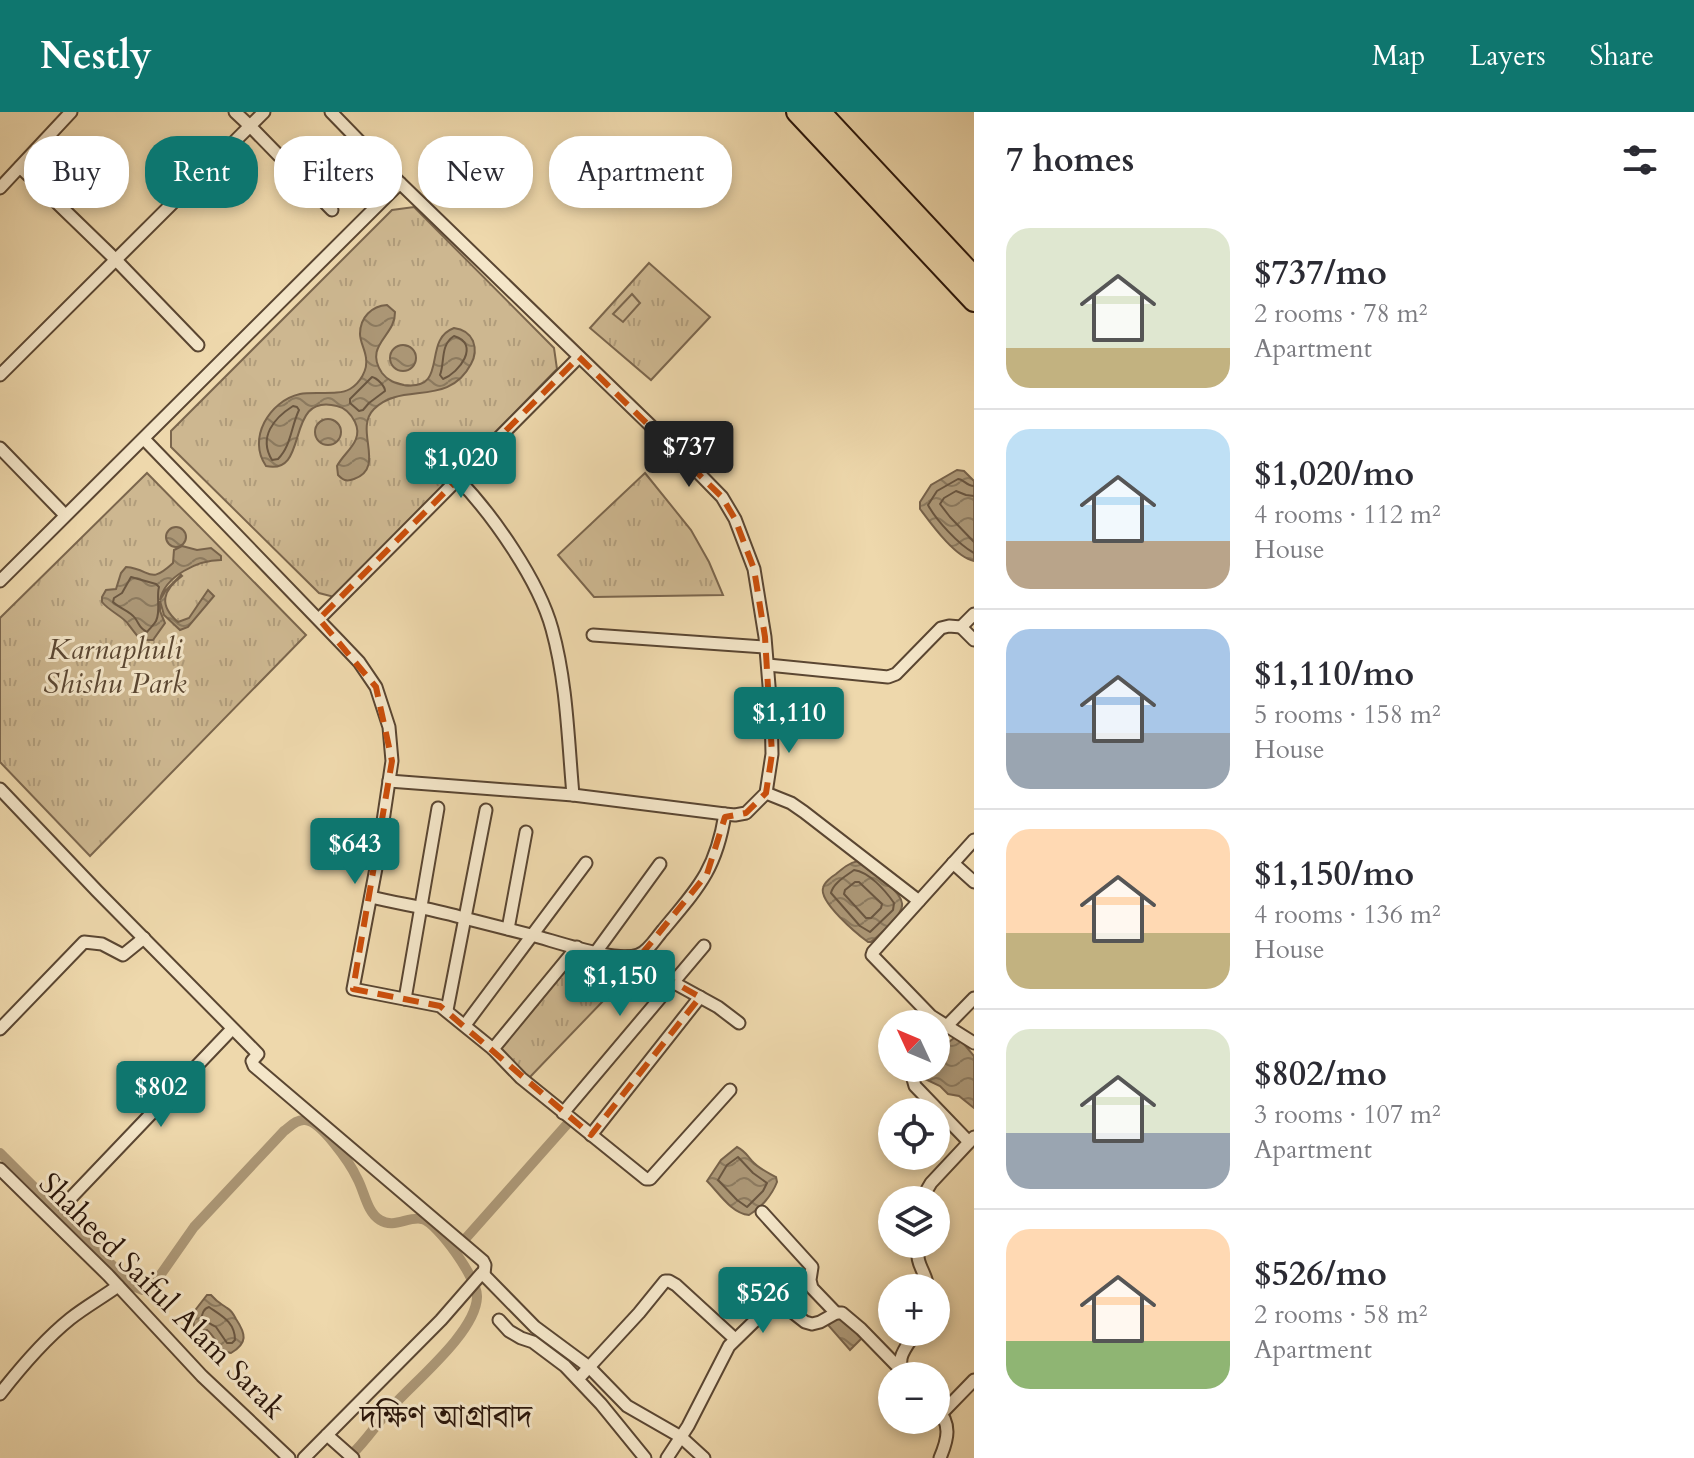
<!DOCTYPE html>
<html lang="en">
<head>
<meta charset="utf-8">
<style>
	body { margin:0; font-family:Cardo,"Noto Serif Bengali",serif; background:#f2f2f3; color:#2b2b33; height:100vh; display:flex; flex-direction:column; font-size:30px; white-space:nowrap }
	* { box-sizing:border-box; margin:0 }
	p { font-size:26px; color:#7c7c81 }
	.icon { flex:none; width:44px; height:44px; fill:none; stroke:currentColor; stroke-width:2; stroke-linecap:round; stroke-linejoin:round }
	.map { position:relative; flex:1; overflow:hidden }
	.side { display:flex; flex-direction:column; background:#fff; width:720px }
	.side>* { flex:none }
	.top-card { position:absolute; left:24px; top:24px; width:760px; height:72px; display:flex; gap:16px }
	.needle { width:52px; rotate:314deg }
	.controls { position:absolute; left:878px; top:898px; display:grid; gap:16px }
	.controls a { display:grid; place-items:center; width:72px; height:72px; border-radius:50%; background:#fff; box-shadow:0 4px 12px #0003; font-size:40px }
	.price { position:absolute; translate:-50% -68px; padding:0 18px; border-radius:8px; background:#0f766e; color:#fff; font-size:26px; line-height:52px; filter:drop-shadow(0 2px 4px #0008) }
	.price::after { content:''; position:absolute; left:50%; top:48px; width:24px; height:18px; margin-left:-12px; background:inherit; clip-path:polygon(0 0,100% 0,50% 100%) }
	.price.on { background:#222; color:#fff }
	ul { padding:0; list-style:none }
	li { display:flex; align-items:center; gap:24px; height:200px; padding:0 32px }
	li+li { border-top:2px solid #e1e1e2 }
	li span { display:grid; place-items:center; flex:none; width:224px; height:160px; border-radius:24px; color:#555 }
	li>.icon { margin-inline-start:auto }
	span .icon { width:96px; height:96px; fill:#fffc; stroke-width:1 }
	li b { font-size:34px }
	h2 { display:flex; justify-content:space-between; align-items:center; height:96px; padding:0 32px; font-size:34px }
	.tag { padding:0 28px; border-radius:32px; background:#fff; box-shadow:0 4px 12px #0003; font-size:28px; line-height:72px }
	.tag.on { background:#0f766e; color:#fff }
	header { display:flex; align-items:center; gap:48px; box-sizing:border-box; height:112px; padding:0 40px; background:#0f766e; color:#fff }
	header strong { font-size:38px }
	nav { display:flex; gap:44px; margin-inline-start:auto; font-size:28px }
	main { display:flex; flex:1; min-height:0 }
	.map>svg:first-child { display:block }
	.park { fill:url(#park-tufts); stroke:#7b664d; stroke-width:2 }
	.pitch { fill:#cdb790; stroke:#7b664d; stroke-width:2 }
	.water { fill:url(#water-waves); stroke:#77624a; stroke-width:2 }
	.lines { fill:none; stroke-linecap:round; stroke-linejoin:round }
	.shore { stroke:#6a5640; stroke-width:2 }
	.canal { stroke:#ab9675; stroke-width:10 }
	.street-casing { stroke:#5a4632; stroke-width:15 }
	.highway-casing { stroke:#29150a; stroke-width:24 }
	.street { stroke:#f4e6c9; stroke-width:11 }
	.highway { stroke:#eed8ac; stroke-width:20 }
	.marked { fill:none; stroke:#cb4f0c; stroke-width:6; stroke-dasharray:16 10; stroke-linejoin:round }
	.labels { text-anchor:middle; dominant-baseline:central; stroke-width:6; stroke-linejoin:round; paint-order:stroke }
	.park-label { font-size:30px; font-style:italic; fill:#5a4632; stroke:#f4e6c9 }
	.street-label { font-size:30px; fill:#29150a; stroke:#f4e6c9 }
	.neighbourhood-label { font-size:32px; fill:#29150a; stroke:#f4e6c9 }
</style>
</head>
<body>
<header>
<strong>Nestly</strong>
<nav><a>Map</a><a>Layers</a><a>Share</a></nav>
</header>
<main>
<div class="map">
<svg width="974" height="1346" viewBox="0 0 974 1346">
	<defs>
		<pattern id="park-tufts" width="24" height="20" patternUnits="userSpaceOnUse" patternTransform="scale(2)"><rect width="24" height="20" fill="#cdb790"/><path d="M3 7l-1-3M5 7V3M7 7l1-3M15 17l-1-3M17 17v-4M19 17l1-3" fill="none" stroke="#b09c7b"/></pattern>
		<pattern id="water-waves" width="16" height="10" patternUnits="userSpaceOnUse" patternTransform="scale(2)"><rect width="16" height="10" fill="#ab9675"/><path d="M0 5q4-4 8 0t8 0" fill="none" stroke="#8b795e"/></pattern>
	</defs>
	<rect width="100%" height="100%" fill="#eed8ac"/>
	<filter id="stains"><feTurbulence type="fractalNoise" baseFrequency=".0025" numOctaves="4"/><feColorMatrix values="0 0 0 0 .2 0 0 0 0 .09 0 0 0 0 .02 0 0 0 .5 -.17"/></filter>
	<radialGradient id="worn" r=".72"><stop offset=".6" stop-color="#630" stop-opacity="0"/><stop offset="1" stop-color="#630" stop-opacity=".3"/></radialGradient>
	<g class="park">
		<polygon points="414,95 554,236 557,257 334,485 319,481 171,335 171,319 392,98"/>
		<polygon points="649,151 710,205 651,268 590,216"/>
		<polygon points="147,361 306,523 90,744 0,650 0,506"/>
		<polygon points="645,361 691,418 709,450 723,483 594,485 558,443"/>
		<polygon points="578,840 630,861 529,966 498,936"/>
	</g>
	<polygon class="pitch" points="632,182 640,191 623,210 613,202"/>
	<g class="water">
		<path d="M387 193 395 200C396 224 363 233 382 261 388 269 395 271 404 273 450 279 421 228 454 216 462 217 469 220 473 229 476 237 475 245 471 252 448 296 402 269 374 297 353 318 387 355 354 367 346 370 343 368 338 363L337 354C345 339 364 329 355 310 351 302 346 296 337 294 283 280 311 364 266 354 247 327 269 289 300 282 314 279 338 284 350 277 360 271 368 258 366 246 365 237 360 230 360 222 360 205 372 194 387 193Z"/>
		<circle cx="403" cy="246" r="13"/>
		<circle cx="328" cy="320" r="13"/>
		<path d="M957 358 964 359 974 369V449C955 445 932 413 920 397V390L931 373Z"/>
		<circle cx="176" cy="425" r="10"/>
		<path d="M182 434 197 438 211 436 221 444V448C198 448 165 464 160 488L166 478 181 463 182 464C163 478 158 493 178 510L189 506 208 478 214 484 188 515 180 518 164 503 160 489V499L165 511 153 528H141C135 522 133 518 128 512 124 505 109 499 102 490V485L106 478 116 477 121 461 126 455C152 457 148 474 173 451L174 438Z"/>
		<path d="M858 749C869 754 879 763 888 772 906 788 907 795 890 813 884 819 878 824 871 830H868C857 822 819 790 823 776 824 771 831 765 836 762 843 756 849 751 858 749Z"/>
		<polygon points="954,926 959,926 974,944 974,996 959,984 948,982 940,974 923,966 921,956 936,956 936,940"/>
		<path d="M737 1035C745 1039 747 1043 752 1049 759 1057 767 1060 776 1065L777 1070C772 1083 761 1096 749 1103 731 1101 719 1081 707 1069L721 1048Z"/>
		<path d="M207 1183H211C218 1191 220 1191 227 1196 231 1198 234 1203 236 1207 246 1222 248 1231 231 1241 219 1240 216 1225 207 1218L200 1219 194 1214 193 1201Z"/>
		<polygon points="840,1204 863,1225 850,1238 828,1213"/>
	</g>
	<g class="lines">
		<g class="shore">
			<path d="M454 224C481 232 459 261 443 267L440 263C445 250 440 233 454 224Z"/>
			<path d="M372 265C377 266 385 274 385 279L369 291 363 298 359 299 350 291V287Z"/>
			<path d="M293 294 297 295 299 298C291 315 291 334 278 347L272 348C258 325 274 306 293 294Z"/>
			<path d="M974 374C966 374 964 367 958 367L937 379 928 393C936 408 959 433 974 441"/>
			<polyline points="974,384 966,383 956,379 944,386 940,392 950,405 974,430"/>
			<path d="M131 465 156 472 159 475C156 486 161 499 156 509 154 513 150 516 147 520 139 516 140 513 135 506 130 499 119 496 113 490L114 486 122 481Z"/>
			<path d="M854 758C869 760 885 778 894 791L893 798 870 820 860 814 831 781C833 771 846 764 854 758Z"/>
			<polygon points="855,770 859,770 882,792 881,796 871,806 866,806 844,782 845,778"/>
			<polygon points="738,1045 753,1061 767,1071 763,1079 747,1095 737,1088 718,1068 727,1053"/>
			<path d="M209 1195C222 1204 235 1210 235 1228L232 1231H227L216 1215 202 1207C201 1203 204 1196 209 1195Z"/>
		</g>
		<g class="canal">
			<path d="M0 1041 133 1174 143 1178 159 1165 194 1115 284 1019C290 1015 296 1007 305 1008 321 1009 350 1051 357 1066 364 1078 367 1101 380 1108 394 1117 408 1104 422 1107 438 1111 478 1168 477 1185 476 1220 415 1269 392 1295 377 1311 365 1331 348 1346"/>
			<polyline points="458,1135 569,1010"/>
		</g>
		<defs>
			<g id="street">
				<polyline points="264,0 250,14 332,98"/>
				<polyline points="331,0 400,71 682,344 722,385 735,407 754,457 765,525 771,598 772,642 766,681 746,701 735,703 725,702 573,683 389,669"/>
				<polyline points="20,55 116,148 198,233"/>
				<polyline points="0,76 71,0"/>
				<polyline points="0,263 250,14 235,0"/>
				<polyline points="144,327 339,529 359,550 376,575 389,615 392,649 376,756 353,877 440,894 493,937"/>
				<polyline points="0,336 65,403"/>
				<path d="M458 367C493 403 539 469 552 517 567 571 568 628 573 683"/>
				<polyline points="0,469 400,71"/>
				<polyline points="974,502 961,515 974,528"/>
				<polyline points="319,507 579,245"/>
				<polyline points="593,523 765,535"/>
				<polyline points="768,553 888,565 896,562 941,516 949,514 961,515"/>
				<polyline points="0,677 97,779 258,942 252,949 254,954 483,1149 485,1153 484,1162"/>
				<polyline points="766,681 791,691 804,700 919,789"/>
				<polyline points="974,728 873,840 872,843 931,904 974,931"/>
				<polyline points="953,751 974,770"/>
				<path d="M371 785C401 792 431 797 460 805 484 811 507 817 531 823 555 829 616 851 638 843 648 840 656 826 663 818 698 776 716 758 725 702"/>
				<polyline points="508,817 526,720"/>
				<polyline points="577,835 493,937 521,966 646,1067 650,1067 730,978"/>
				<polyline points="596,840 660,752"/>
				<polyline points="627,845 718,895 739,911"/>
				<polyline points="405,887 438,696"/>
				<polyline points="447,898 486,698"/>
				<polyline points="465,913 586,751"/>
				<polyline points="0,917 84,830 102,832 123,843 144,826"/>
				<polyline points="936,925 974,886"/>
				<polyline points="913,956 911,960 915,974 969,1030"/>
				<polyline points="563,1001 704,834"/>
				<polyline points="591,1023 700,885"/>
				<polyline points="0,1057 108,1163 202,1264 289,1346"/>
				<polyline points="921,1088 931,1071 974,1025"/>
				<polyline points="64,1093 232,917"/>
				<polyline points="762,1100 812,1155 810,1168 812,1176 836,1201"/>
				<path d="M919 1132C914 1153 926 1158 928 1176"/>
				<polyline points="499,1208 509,1219 521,1226 533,1230 565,1254 601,1292 645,1346"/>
				<path d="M907 1264C892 1248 907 1235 916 1220"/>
				<polyline points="578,1267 639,1201 665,1169 669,1169 676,1173 735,1227"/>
				<path d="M0 1282C21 1255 44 1228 70 1207 85 1195 103 1185 118 1174"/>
				<path d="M936 1295C952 1312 948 1327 940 1346"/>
				<polyline points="942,1301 974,1268"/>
				<polyline points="327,1323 353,1346"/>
				<polyline points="304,1346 441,1208 482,1161 535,1215 589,1255 627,1294 681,1325 704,1346"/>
				<polyline points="667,1346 688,1314 729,1234 766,1198 783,1195 791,1199 805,1210 812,1212 820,1210 836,1201 842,1201 861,1217 901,1258"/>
			</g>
			<g id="highway">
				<polyline points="797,0 974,189"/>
				<polyline points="820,0 974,165"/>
			</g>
		</defs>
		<use href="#street" class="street-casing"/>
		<use href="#highway" class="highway-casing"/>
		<use href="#street" class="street"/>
		<use href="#highway" class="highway"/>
	</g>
	<path class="marked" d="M579 245 722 385 735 407 754 457 765 525 772 642 766 681 746 701 725 705 707 762 636 849 700 885 591 1023 440 894 353 877 392 649 376 575 319 507Z"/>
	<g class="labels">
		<g class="park-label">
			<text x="115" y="537">Karnaphuli<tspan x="115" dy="34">Shishu Park</tspan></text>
		</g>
		<g class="street-label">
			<text transform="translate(162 1184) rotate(45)">Shaheed Saiful Alam Sarak</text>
		</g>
		<g class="neighbourhood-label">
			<text x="446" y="1305">দক্ষিণ আগ্রাবাদ</text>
		</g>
	</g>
	<rect width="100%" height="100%" filter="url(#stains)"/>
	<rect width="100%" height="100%" fill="url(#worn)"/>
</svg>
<div class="controls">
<a><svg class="needle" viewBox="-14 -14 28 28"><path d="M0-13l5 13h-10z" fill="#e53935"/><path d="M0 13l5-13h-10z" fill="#7c7c81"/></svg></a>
<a><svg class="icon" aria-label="locate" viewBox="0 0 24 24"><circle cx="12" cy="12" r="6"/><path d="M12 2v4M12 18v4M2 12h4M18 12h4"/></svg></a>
<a><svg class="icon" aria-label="layers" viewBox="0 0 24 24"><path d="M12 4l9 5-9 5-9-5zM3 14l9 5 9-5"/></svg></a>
<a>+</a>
<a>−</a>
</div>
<b class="price on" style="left:689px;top:377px">$737</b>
<b class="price" style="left:461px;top:388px">$1,020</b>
<b class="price" style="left:789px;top:643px">$1,110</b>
<b class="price" style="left:355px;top:774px">$643</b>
<b class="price" style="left:620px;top:906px">$1,150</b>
<b class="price" style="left:161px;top:1017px">$802</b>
<b class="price" style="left:763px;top:1223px">$526</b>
<div class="top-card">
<a class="tag">Buy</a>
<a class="tag on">Rent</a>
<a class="tag">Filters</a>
<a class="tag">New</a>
<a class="tag">Apartment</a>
</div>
</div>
<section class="side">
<h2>7 homes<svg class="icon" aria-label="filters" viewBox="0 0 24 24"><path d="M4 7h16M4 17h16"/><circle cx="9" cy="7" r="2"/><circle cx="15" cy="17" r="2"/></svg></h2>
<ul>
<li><span style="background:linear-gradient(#dfe7d0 75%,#c2b280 0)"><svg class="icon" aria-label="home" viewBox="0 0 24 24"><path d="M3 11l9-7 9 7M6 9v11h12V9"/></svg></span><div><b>$737/mo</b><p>2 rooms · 78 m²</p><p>Apartment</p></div></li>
<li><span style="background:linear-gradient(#bfe0f5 70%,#b9a48a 0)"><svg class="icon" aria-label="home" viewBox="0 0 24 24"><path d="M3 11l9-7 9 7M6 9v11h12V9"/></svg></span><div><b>$1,020/mo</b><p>4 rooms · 112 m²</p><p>House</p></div></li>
<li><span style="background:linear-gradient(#a9c7e8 65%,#9aa5b1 0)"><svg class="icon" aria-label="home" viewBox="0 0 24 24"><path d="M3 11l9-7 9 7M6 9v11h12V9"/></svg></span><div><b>$1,110/mo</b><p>5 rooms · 158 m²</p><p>House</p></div></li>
<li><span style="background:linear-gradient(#ffd9b3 65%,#c2b280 0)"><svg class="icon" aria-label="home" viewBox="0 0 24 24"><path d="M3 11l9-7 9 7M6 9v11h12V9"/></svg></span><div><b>$1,150/mo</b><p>4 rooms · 136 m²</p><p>House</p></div></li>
<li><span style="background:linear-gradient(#dfe7d0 65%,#9aa5b1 0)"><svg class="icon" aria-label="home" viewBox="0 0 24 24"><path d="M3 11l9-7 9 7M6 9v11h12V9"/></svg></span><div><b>$802/mo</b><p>3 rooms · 107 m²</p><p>Apartment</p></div></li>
<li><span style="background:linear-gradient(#ffd9b3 70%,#8fb573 0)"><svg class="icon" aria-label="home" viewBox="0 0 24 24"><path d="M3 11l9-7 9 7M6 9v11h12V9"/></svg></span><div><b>$526/mo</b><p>2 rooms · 58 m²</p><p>Apartment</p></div></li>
</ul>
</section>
</main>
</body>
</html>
